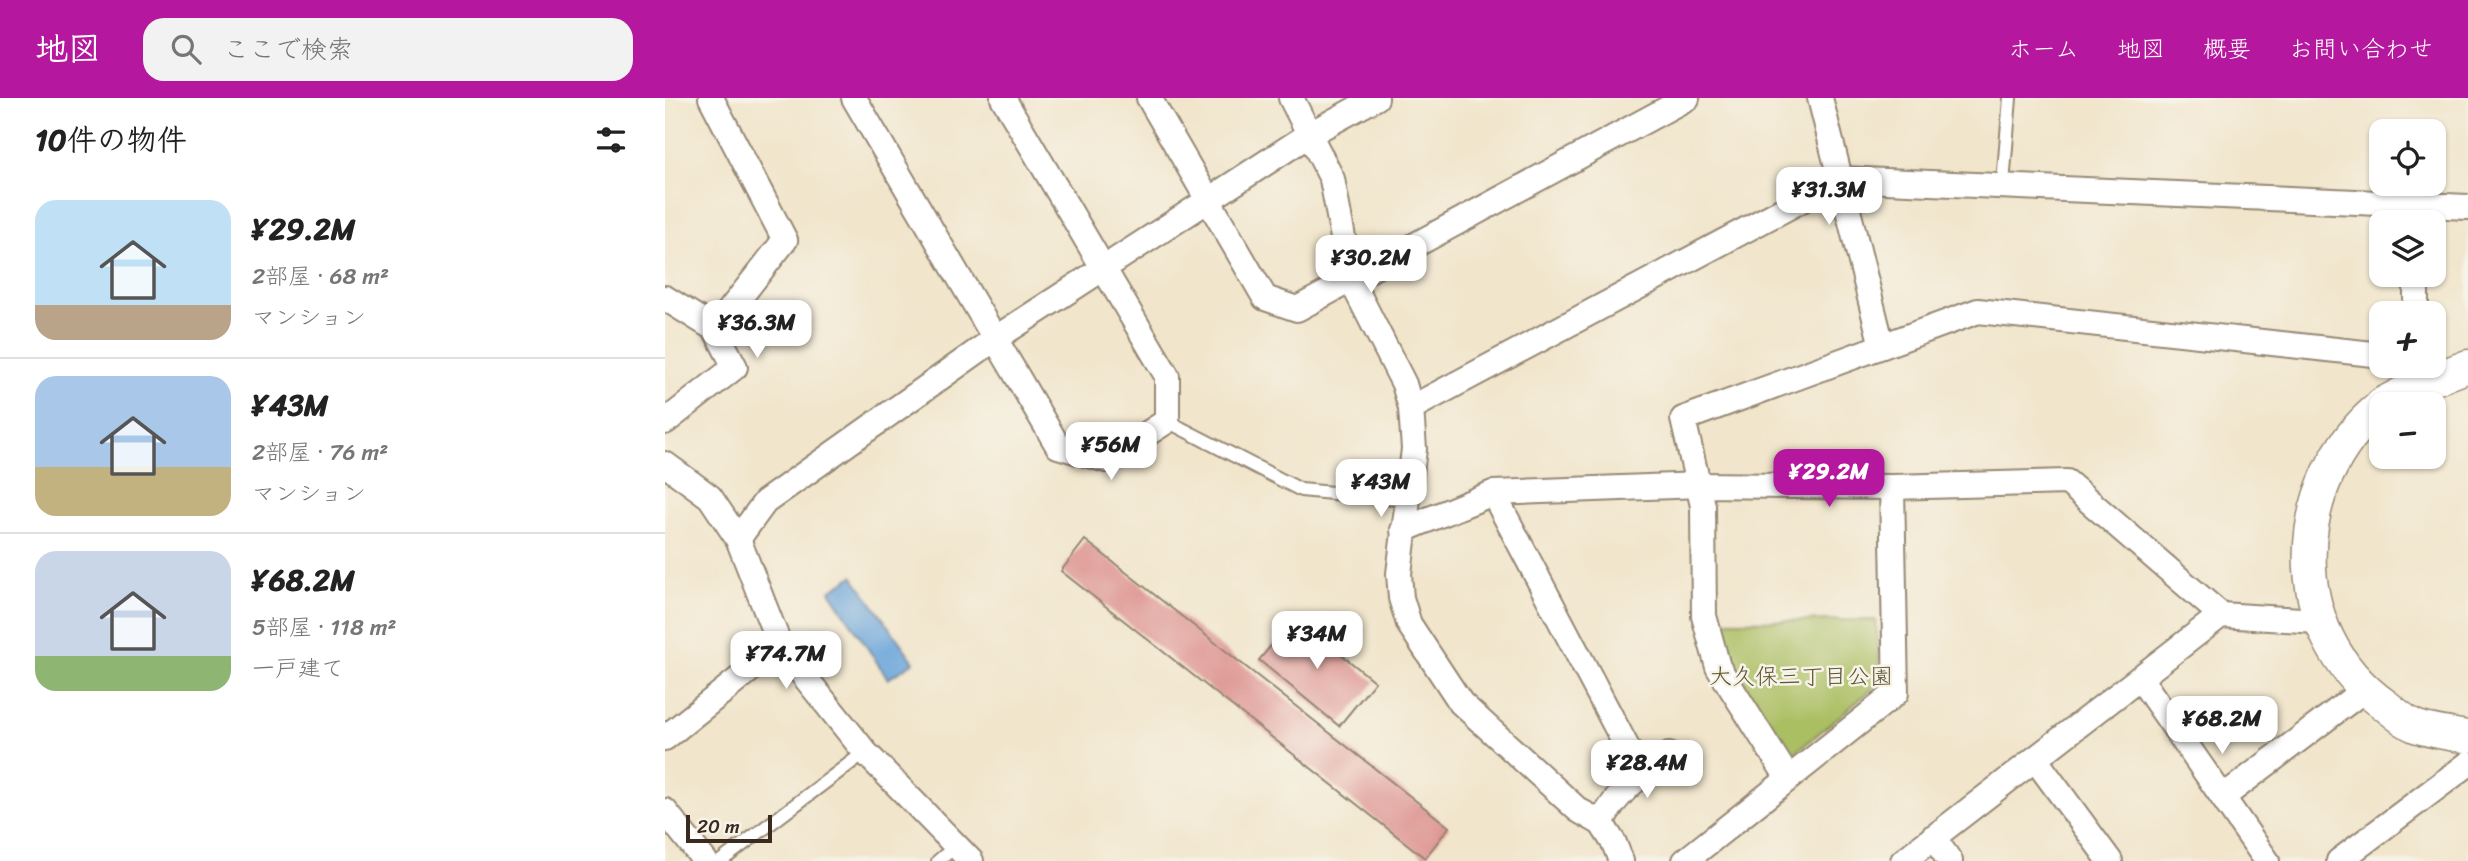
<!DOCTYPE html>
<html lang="ja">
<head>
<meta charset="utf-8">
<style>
	body { margin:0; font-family:Sriracha,"Klee One",sans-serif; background:#f2f2f2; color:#222; height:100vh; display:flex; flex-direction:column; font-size:26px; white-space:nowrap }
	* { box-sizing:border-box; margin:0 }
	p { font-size:23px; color:#767676 }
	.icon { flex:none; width:38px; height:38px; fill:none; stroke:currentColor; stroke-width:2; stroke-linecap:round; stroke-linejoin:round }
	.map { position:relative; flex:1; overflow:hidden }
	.sheet { display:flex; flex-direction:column; background:#fff; width:665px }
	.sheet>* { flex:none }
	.buttons { position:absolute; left:1704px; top:21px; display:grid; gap:14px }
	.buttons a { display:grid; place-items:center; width:77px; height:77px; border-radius:14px; background:#fff; box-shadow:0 2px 5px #0004; font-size:35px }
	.scale { position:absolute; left:21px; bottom:18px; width:86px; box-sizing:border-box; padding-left:7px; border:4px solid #3b2a1e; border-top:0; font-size:19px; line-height:24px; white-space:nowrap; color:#3b2a1e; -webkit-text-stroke:5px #f7f3e8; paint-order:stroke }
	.price { position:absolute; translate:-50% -60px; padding:0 16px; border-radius:14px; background:#fff; color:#222; font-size:23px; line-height:46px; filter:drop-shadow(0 2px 4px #0008) }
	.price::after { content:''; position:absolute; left:50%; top:42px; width:21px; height:16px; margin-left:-10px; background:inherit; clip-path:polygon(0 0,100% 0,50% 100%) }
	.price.current { background:#b5179e; color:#fff }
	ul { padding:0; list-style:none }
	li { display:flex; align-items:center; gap:21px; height:175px; padding:0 35px }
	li+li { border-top:2px solid #e0e0e0 }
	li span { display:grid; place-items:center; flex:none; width:196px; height:140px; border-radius:21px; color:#555 }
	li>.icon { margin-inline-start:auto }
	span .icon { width:84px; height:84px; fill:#fffc; stroke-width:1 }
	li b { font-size:30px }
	h2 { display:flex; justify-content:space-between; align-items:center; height:84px; padding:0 35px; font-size:30px }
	header { display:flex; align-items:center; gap:42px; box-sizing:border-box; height:98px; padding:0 35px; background:#b5179e; color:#fff }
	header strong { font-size:33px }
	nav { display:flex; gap:38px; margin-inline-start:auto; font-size:24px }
	.search { width:490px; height:63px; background:#f2f2f2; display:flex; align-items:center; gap:18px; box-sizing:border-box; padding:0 24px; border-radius:21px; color:#767676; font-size:26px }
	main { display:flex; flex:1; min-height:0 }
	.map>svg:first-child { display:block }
	.green { fill:#aabe62; stroke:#727440; stroke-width:2 }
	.water { fill:#6aa5da; stroke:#52687c; stroke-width:2 }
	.building { fill:#dd918e }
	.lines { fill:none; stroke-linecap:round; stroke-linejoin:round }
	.service-casing { stroke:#968874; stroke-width:16 }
	.minor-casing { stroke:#968874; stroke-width:28 }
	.tertiary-casing { stroke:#968874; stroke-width:35 }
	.service { stroke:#fff; stroke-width:12 }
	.minor { stroke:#fff; stroke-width:24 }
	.tertiary { stroke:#fff; stroke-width:32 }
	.labels { text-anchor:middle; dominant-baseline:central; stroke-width:5; stroke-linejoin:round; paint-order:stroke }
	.park-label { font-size:23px; fill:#5c5632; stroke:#f7f3e8 }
</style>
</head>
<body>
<header>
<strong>地図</strong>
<div class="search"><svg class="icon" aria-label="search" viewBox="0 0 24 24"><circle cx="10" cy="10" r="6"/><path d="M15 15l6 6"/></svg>ここで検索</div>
<nav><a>ホーム</a><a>地図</a><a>概要</a><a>お問い合わせ</a></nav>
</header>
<main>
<section class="sheet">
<h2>10件の物件<svg class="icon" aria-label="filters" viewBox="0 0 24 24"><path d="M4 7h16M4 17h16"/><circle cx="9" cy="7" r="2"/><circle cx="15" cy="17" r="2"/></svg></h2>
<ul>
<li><span style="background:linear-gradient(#bfe0f5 75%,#b9a48a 0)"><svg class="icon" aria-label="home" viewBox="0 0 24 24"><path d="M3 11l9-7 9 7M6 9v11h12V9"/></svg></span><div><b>¥29.2M</b><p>2部屋 · 68 m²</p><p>マンション</p></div></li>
<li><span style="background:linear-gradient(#a9c7e8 65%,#c2b280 0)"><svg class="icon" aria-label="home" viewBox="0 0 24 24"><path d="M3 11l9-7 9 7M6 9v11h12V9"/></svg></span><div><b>¥43M</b><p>2部屋 · 76 m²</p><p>マンション</p></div></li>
<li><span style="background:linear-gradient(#c9d6e8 75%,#8fb573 0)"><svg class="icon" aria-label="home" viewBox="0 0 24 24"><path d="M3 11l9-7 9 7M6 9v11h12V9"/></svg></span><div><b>¥68.2M</b><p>5部屋 · 118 m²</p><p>一戸建て</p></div></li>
</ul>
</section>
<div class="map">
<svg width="1803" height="763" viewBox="0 0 1803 763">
	<rect width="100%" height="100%" fill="#f7f3e8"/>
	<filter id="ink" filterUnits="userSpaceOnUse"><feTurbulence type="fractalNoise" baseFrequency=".0143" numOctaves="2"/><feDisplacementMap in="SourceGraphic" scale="14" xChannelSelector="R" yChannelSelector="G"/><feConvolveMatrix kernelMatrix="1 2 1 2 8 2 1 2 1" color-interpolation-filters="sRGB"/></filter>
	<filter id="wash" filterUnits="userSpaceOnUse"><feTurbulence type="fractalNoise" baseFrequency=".00686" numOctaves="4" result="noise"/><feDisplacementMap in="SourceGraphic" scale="28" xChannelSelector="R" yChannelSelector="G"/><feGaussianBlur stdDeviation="1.57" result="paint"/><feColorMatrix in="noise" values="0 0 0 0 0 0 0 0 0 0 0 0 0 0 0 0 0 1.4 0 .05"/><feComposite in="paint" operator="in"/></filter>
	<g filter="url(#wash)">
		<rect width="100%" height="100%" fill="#f1e5cb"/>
		<polygon class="green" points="1211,522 1216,584 1129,656 1114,652 1064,561 1054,523"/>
		<polygon class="water" points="188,478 249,564 223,581 165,493"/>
		<g id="blocks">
			<g class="building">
				<polygon points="420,442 784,729 760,760 396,473"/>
				<polygon points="630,519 710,584 674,628 594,562"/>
			</g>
		</g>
	</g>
	<g filter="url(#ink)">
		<use href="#blocks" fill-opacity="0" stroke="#968874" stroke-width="2"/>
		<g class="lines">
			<defs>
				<g id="service">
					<polyline points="1338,86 1345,0"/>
					<polyline points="502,323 636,392 741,402"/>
					<polyline points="56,763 200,654"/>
					<polyline points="273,763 292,747"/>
				</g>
				<g id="minor">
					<polyline points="46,0 120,142 50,231"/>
					<polyline points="189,0 393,348 441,362 502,323 502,278 338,0"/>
					<polyline points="484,0 600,200 632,211 1022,0"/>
					<polyline points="626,0 667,81 686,182 739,286 746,310 749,351 734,476 736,500 744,526 796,605 913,712 936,725 949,745 956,763"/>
					<polyline points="1155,0 1217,248"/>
					<polyline points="0,200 50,231 70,269 0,324"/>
					<polyline points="1751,215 1751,177"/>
					<polyline points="746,310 1176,81 1803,109"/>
					<polyline points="0,366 45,399 73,441 115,548 200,654 306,763"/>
					<polyline points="828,395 976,676"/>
					<polyline points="738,432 828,395 1035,387 1227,389 1402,384 1556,517"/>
					<polyline points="73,441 100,404 331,240 645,36 711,0"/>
					<polyline points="1475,580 1602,763"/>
					<polyline points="0,640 115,548"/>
					<polyline points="1370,661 1445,763"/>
					<polyline points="1123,680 1053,569 1039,518 1038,408 1018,321 1313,213 1717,257"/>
					<polyline points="1558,699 1699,592"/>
					<polyline points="0,713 40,763"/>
					<path d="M936 725C951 695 976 676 1004 657"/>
					<polyline points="1268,739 1285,763"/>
					<polyline points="1020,763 1231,595 1227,389"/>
					<polyline points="1238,763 1556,517 1652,523"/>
					<polyline points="1674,763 1803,666"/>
				</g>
				<g id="tertiary">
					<polyline points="1717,306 1749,289 1803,268"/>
					<path d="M1717 307C1622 383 1618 535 1720 607 1729 614 1740 624 1750 628 1766 634 1786 636 1803 639"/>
				</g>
			</defs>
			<use href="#service" class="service-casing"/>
			<use href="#minor" class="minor-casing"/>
			<use href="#tertiary" class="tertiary-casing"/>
			<use href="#service" class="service"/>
			<use href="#minor" class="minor"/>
			<use href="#tertiary" class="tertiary"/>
		</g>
	</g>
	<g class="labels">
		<g class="park-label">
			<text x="1136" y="578">大久保三丁目公園</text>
		</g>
	</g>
</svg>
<div class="buttons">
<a><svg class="icon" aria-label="locate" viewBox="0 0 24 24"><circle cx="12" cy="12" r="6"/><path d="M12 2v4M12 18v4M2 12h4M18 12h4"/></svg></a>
<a><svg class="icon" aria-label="layers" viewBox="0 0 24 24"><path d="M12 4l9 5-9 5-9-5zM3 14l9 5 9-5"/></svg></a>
<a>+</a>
<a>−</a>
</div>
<div class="scale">20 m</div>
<b class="price" style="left:1164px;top:129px">¥31.3M</b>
<b class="price" style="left:706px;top:197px">¥30.2M</b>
<b class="price" style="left:92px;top:262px">¥36.3M</b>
<b class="price" style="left:446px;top:384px">¥56M</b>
<b class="price current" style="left:1164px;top:411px">¥29.2M</b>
<b class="price" style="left:716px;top:421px">¥43M</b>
<b class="price" style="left:652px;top:573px">¥34M</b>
<b class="price" style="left:121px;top:593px">¥74.7M</b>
<b class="price" style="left:1557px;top:658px">¥68.2M</b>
<b class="price" style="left:982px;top:702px">¥28.4M</b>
</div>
</main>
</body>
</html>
